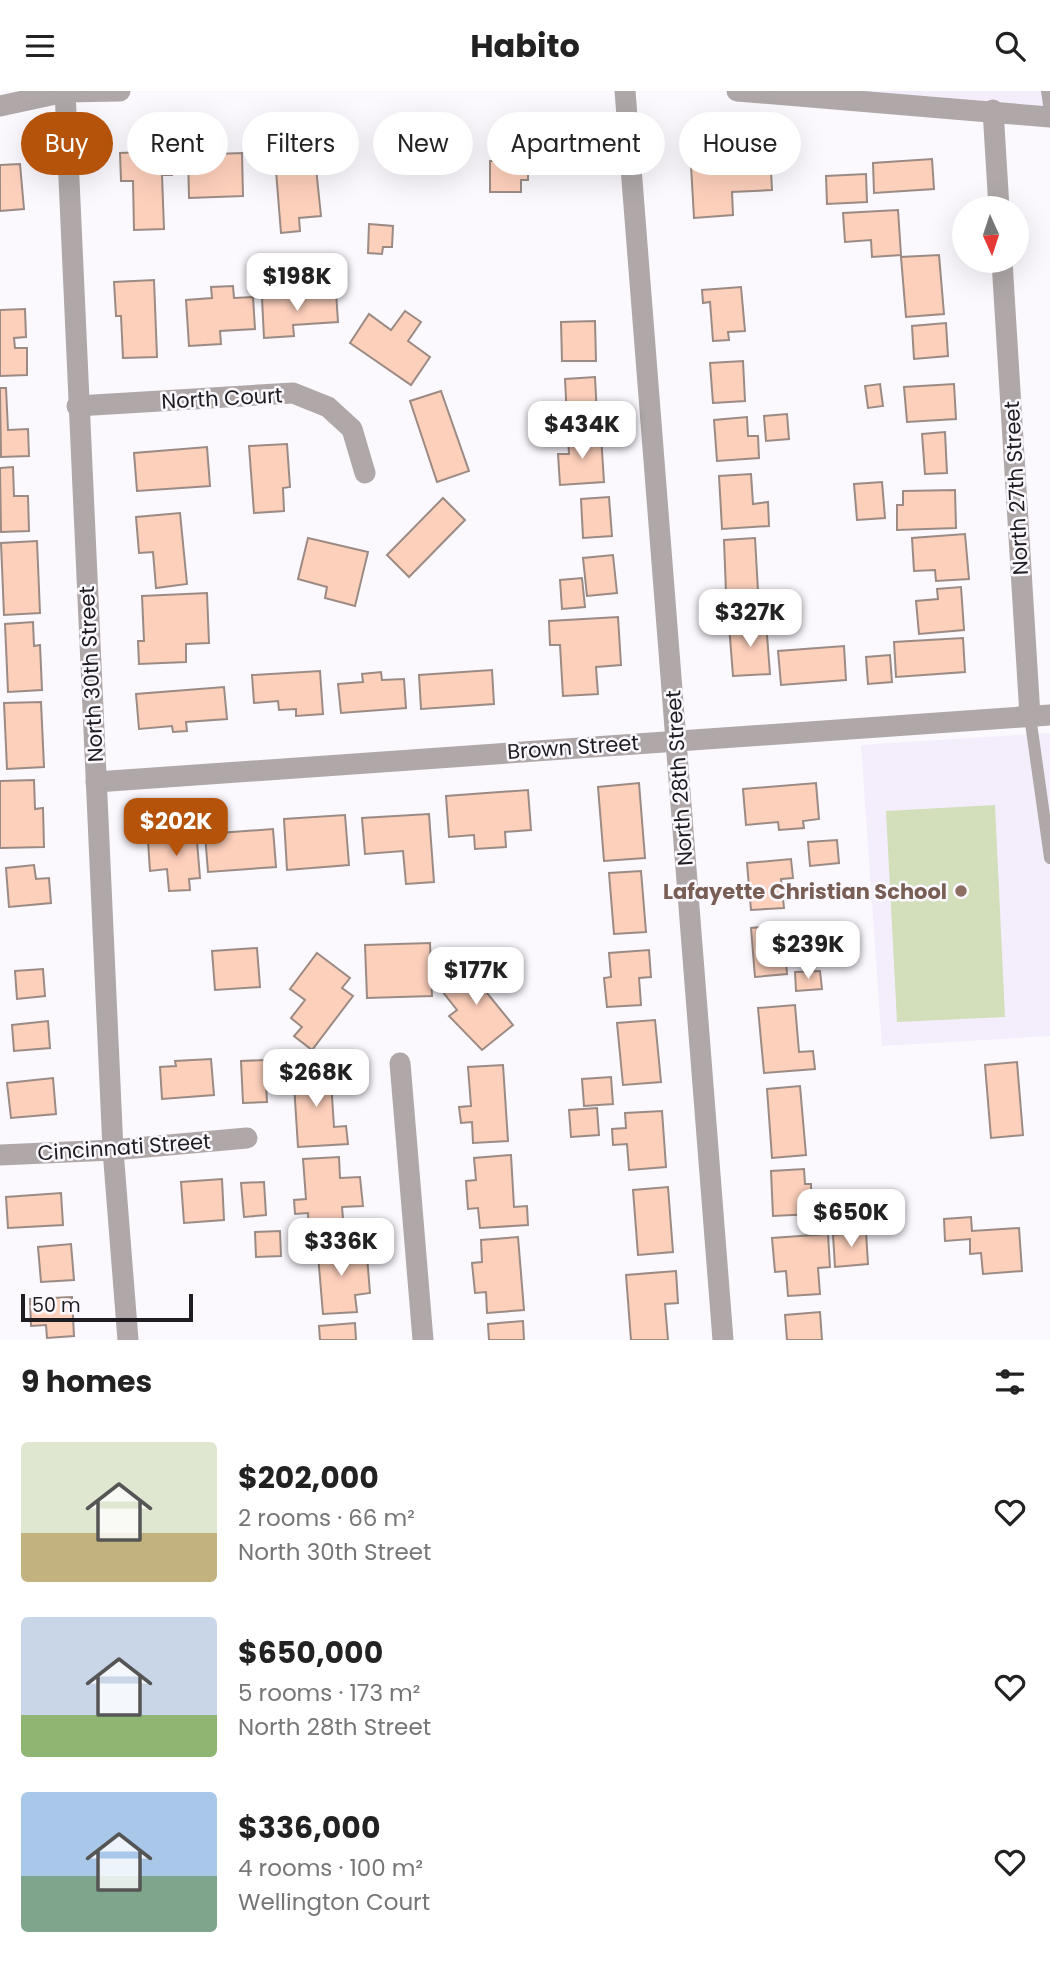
<!DOCTYPE html>
<html lang="en">
<head>
<meta charset="utf-8">
<style>
	body { margin:0; font-family:Poppins,sans-serif; background:#f2f2f2; color:#222; height:100vh; display:flex; flex-direction:column; font-size:26px; white-space:nowrap }
	* { box-sizing:border-box; margin:0 }
	p { font-size:23px; color:#767676 }
	.icon { flex:none; width:38px; height:38px; fill:none; stroke:currentColor; stroke-width:2; stroke-linecap:round; stroke-linejoin:round }
	.map { position:relative; height:1249px; overflow:hidden }
	.details { display:flex; flex-direction:column; background:#fff; flex:1 }
	.details>* { flex:none }
	.guide { position:absolute; left:21px; top:21px; width:1008px; height:63px; display:flex; gap:14px }
	.needle { width:46px; rotate:177deg }
	.tools { position:absolute; left:952px; top:105px; display:grid; gap:14px }
	.tools a { display:grid; place-items:center; width:77px; height:77px; border-radius:50%; background:#fff; box-shadow:0 7px 28px #0002; font-size:35px }
	.scale { position:absolute; left:21px; bottom:18px; width:172px; box-sizing:border-box; padding-left:7px; border:4px solid #1f1c22; border-top:0; font-size:19px; line-height:24px; white-space:nowrap; color:#1f1c22; -webkit-text-stroke:5px #fbf8fe; paint-order:stroke }
	.price { position:absolute; translate:-50% -60px; padding:0 16px; border-radius:14px; background:#fff; color:#222; font-size:23px; line-height:46px; filter:drop-shadow(0 2px 4px #0008) }
	.price::after { content:''; position:absolute; left:50%; top:42px; width:21px; height:16px; margin-left:-10px; background:inherit; clip-path:polygon(0 0,100% 0,50% 100%) }
	.price.current { background:#b45309; color:#fff }
	ul { padding:0; list-style:none }
	li { display:flex; align-items:center; gap:21px; height:175px; padding:0 21px }
	li span { display:grid; place-items:center; flex:none; width:196px; height:140px; border-radius:7px; color:#555 }
	li>.icon { margin-inline-start:auto }
	span .icon { width:84px; height:84px; fill:#fffc; stroke-width:1 }
	li b { font-size:30px }
	h2 { display:flex; justify-content:space-between; align-items:center; height:84px; padding:0 21px; font-size:30px }
	.pill { padding:0 24px; border-radius:32px; background:#fff; box-shadow:0 7px 28px #0002; font-size:24px; line-height:63px }
	.pill.current { background:#b45309; color:#fff }
	header { display:flex; justify-content:space-between; align-items:center; height:91px; padding:0 21px; background:#fff; font-size:32px; font-weight:700 }
	.map>svg:first-child { display:block }
	.built { fill:#f4eefc }
	.green { fill:#d3debb }
	.building { fill:#fdd0bc; stroke:#9b8b84; stroke-width:2 }
	.lines { fill:none; stroke-linecap:round; stroke-linejoin:round }
	.lane { stroke:#b0a8a8; stroke-width:12 }
	.street { stroke:#b0a8a8; stroke-width:21 }
	.education-dot { fill:#8d6e63; stroke:#fbf8fe; stroke-width:2.5 }
	.labels { text-anchor:middle; dominant-baseline:central; stroke-width:5; stroke-linejoin:round; paint-order:stroke }
	.street-label { font-size:21px; fill:#1f1c22; stroke:#fbf8fe }
	.education-label { font-size:21px; font-weight:bold; fill:#785e54; stroke:#fbf8fe; text-anchor:end }
</style>
</head>
<body>
<header><svg class="icon" aria-label="menu" viewBox="0 0 24 24"><path d="M4 6h16M4 12h16M4 18h16"/></svg>Habito<svg class="icon" aria-label="search" viewBox="0 0 24 24"><circle cx="10" cy="10" r="6"/><path d="M15 15l6 6"/></svg></header>
<div class="map">
<svg width="1050" height="1249" viewBox="0 0 1050 1249">
	<rect width="100%" height="100%" fill="#fbf8fe"/>
	<g class="built">
		<polygon points="737,0 1050,0 1050,26"/>
		<polygon points="1050,642 1050,945 882,955 861,654"/>
	</g>
	<polygon class="green" points="995,714 1005,926 897,931 886,720"/>
	<g class="building">
		<polygon points="733,54 734,64 770,62 772,99 732,101 733,124 694,127 690,57"/>
		<polygon points="504,59 528,59 528,89 521,89 521,101 490,101 490,70 504,70"/>
		<polygon points="171,60 172,84 162,84 164,138 134,139 133,90 121,90 120,62"/>
		<polygon points="242,62 243,105 189,107 188,64"/>
		<polygon points="932,68 934,98 874,102 873,72"/>
		<polygon points="20,73 24,118 0,120 0,74"/>
		<polygon points="316,77 321,125 299,127 300,140 281,142 276,80"/>
		<polygon points="866,83 867,111 827,113 826,85"/>
		<polygon points="898,119 901,164 872,166 871,149 845,151 843,122"/>
		<polygon points="369,133 393,135 392,156 383,156 382,163 368,162"/>
		<polygon points="939,164 944,223 906,226 901,166"/>
		<polygon points="154,189 157,266 123,267 121,225 116,225 114,191"/>
		<polygon points="233,195 234,207 253,206 255,238 220,240 221,253 189,255 186,209 212,207 211,196"/>
		<polygon points="741,196 745,240 728,241 729,249 713,250 710,211 703,212 702,199"/>
		<polygon points="336,201 338,231 293,234 294,245 264,247 262,207"/>
		<polygon points="25,218 26,246 14,247 15,257 27,257 27,284 0,285 0,219"/>
		<polygon points="405,220 421,231 408,250 430,266 411,294 350,252 369,223 391,239"/>
		<polygon points="595,230 596,270 562,270 561,231"/>
		<polygon points="946,232 948,265 914,268 912,235"/>
		<polygon points="743,270 745,310 713,312 710,272"/>
		<polygon points="595,286 597,325 567,327 565,288"/>
		<polygon points="880,293 883,315 868,317 865,295"/>
		<polygon points="954,293 956,328 907,331 904,296"/>
		<polygon points="0,297 6,297 8,339 28,338 29,365 1,366"/>
		<polygon points="441,300 469,380 437,391 410,310"/>
		<polygon points="787,323 789,348 766,350 764,325"/>
		<polygon points="747,326 748,345 758,345 759,367 717,370 714,329"/>
		<polygon points="945,341 947,382 925,383 922,343"/>
		<polygon points="601,344 604,391 560,394 558,363 569,363 568,346"/>
		<polygon points="287,353 290,396 283,397 284,420 254,422 249,355"/>
		<polygon points="207,356 210,395 137,400 134,362"/>
		<polygon points="13,376 14,405 28,405 29,440 1,441 0,377"/>
		<polygon points="751,383 753,413 768,411 769,435 722,438 719,385"/>
		<polygon points="882,391 885,427 857,429 854,393"/>
		<polygon points="955,399 956,437 897,439 897,414 903,414 903,400"/>
		<polygon points="609,406 612,445 583,447 581,408"/>
		<polygon points="443,407 465,429 409,486 387,464"/>
		<polygon points="180,422 187,493 156,497 153,461 139,462 136,426"/>
		<polygon points="965,443 969,488 936,490 935,479 914,480 912,447"/>
		<polygon points="308,447 368,461 355,515 325,507 327,496 298,488"/>
		<polygon points="755,447 758,500 726,501 724,449"/>
		<polygon points="37,450 40,522 4,524 1,452"/>
		<polygon points="613,464 617,502 587,505 583,467"/>
		<polygon points="582,487 585,516 562,518 560,489"/>
		<polygon points="961,496 964,539 919,543 916,510 938,508 937,498"/>
		<polygon points="207,502 209,552 186,553 186,571 139,573 138,550 144,550 142,505"/>
		<polygon points="618,526 621,574 596,576 598,603 563,605 560,554 550,554 549,530"/>
		<polygon points="33,531 34,555 40,554 42,599 8,601 5,533"/>
		<polygon points="766,531 770,583 733,585 729,534"/>
		<polygon points="963,547 965,581 896,586 894,551"/>
		<polygon points="844,555 846,589 781,594 778,560"/>
		<polygon points="890,564 892,591 868,593 866,566"/>
		<polygon points="492,579 494,613 421,618 419,584"/>
		<polygon points="320,580 323,623 296,625 296,618 279,619 278,610 254,612 252,584"/>
		<polygon points="381,581 382,589 404,588 406,617 341,622 338,593 363,591 362,583"/>
		<polygon points="224,596 227,628 186,631 187,640 173,641 172,635 139,638 136,603"/>
		<polygon points="41,611 44,676 7,678 4,612"/>
		<polygon points="34,689 35,718 43,717 44,756 0,757 0,690"/>
		<polygon points="639,692 645,767 604,770 598,696"/>
		<polygon points="816,692 819,728 803,730 804,737 779,739 778,731 746,734 743,698"/>
		<polygon points="528,699 531,739 505,741 506,756 475,758 474,744 449,746 446,705"/>
		<polygon points="429,723 434,791 406,793 403,760 365,763 362,727"/>
		<polygon points="345,724 349,774 287,779 284,728"/>
		<polygon points="196,738 200,787 189,788 190,799 169,800 167,778 150,780 148,750 164,749 163,740"/>
		<polygon points="273,738 276,776 208,781 205,743"/>
		<polygon points="837,749 839,772 810,775 808,751"/>
		<polygon points="791,768 793,787 781,788 784,817 751,819 747,772"/>
		<polygon points="34,774 36,788 49,787 51,812 9,816 6,777"/>
		<polygon points="641,780 646,841 614,843 609,782"/>
		<polygon points="783,834 787,883 755,886 751,837"/>
		<polygon points="430,852 432,905 367,907 365,854"/>
		<polygon points="257,857 260,896 215,899 212,860"/>
		<polygon points="649,859 651,886 639,887 641,914 607,916 604,887 611,886 609,862"/>
		<polygon points="317,862 350,887 342,897 353,905 312,959 294,945 302,936 291,927 305,909 290,898"/>
		<polygon points="481,868 491,880 478,891 513,934 482,959 449,925 457,919 442,900"/>
		<polygon points="43,878 45,905 17,908 15,880"/>
		<polygon points="820,880 822,898 796,900 795,881"/>
		<polygon points="795,914 799,961 813,960 815,978 764,982 758,917"/>
		<polygon points="655,929 661,991 623,994 617,932"/>
		<polygon points="48,930 50,957 14,960 12,934"/>
		<polygon points="211,968 214,1004 162,1008 160,976 176,975 175,970"/>
		<polygon points="265,969 267,1011 243,1012 241,970"/>
		<polygon points="1017,971 1023,1044 991,1047 985,974"/>
		<polygon points="503,974 508,1050 473,1052 472,1031 461,1032 459,1016 471,1015 468,976"/>
		<polygon points="330,975 334,1036 346,1035 348,1053 298,1056 293,978"/>
		<polygon points="611,986 613,1013 584,1015 582,988"/>
		<polygon points="53,987 56,1023 11,1027 7,992"/>
		<polygon points="800,995 806,1064 772,1067 767,998"/>
		<polygon points="597,1017 599,1044 571,1046 569,1019"/>
		<polygon points="662,1020 666,1076 629,1079 627,1053 613,1054 612,1038 626,1037 625,1022"/>
		<polygon points="511,1064 514,1116 527,1115 528,1134 480,1137 478,1117 468,1118 466,1090 476,1089 474,1067"/>
		<polygon points="339,1066 340,1087 360,1086 363,1115 342,1116 344,1139 309,1142 308,1122 295,1123 294,1109 306,1108 303,1068"/>
		<polygon points="804,1078 805,1093 811,1093 812,1123 773,1125 771,1080"/>
		<polygon points="222,1088 224,1129 184,1132 181,1091"/>
		<polygon points="264,1091 266,1124 244,1126 241,1092"/>
		<polygon points="668,1096 673,1161 638,1164 633,1099"/>
		<polygon points="61,1102 63,1134 8,1137 6,1106"/>
		<polygon points="971,1126 972,1140 1019,1137 1022,1180 983,1183 981,1162 970,1163 970,1148 945,1150 944,1128"/>
		<polygon points="280,1140 281,1165 256,1166 255,1141"/>
		<polygon points="866,1141 868,1173 835,1176 833,1144"/>
		<polygon points="828,1143 830,1176 818,1177 820,1203 788,1205 786,1180 775,1181 772,1147"/>
		<polygon points="518,1146 524,1219 487,1222 486,1201 475,1202 472,1172 482,1171 481,1149"/>
		<polygon points="347,1150 348,1167 367,1165 370,1202 355,1204 357,1221 323,1223 317,1152"/>
		<polygon points="71,1153 74,1189 41,1191 38,1156"/>
		<polygon points="676,1180 678,1212 665,1213 668,1249 631,1249 626,1184"/>
		<polygon points="72,1206 74,1245 47,1247 46,1234 31,1235 30,1208"/>
		<polygon points="820,1221 822,1249 787,1249 785,1224"/>
		<polygon points="523,1230 524,1249 489,1249 488,1233"/>
		<polygon points="355,1232 356,1249 320,1249 319,1235"/>
	</g>
	<g class="lines">
		<g class="lane">
			<polyline points="1047,0 1050,20"/>
			<polyline points="1030,625 1050,767"/>
		</g>
		<g class="street">
			<polyline points="65,0 113,1059 128,1249"/>
			<polyline points="625,0 723,1249"/>
			<polyline points="737,0 1050,26"/>
			<polyline points="0,15 65,1 120,0"/>
			<polyline points="993,19 999,117"/>
			<polyline points="1002,170 1030,625"/>
			<polyline points="77,315 293,302 328,316 352,338 365,382"/>
			<polyline points="96,691 1050,624"/>
			<polyline points="400,972 423,1249"/>
			<polyline points="0,1064 113,1059 247,1047"/>
		</g>
	</g>
	<circle class="education-dot" cx="961" cy="800" r="7"/>
	<g class="labels">
		<g class="street-label">
			<text transform="translate(222 307) rotate(-3)">North Court</text>
			<text transform="translate(1016 397) rotate(-93)">North 27th Street</text>
			<text transform="translate(91 583) rotate(-93)">North 30th Street</text>
			<text transform="translate(573 656) rotate(-4)">Brown Street</text>
			<text transform="translate(679 687) rotate(-94)">North 28th Street</text>
			<text transform="translate(124 1056) rotate(-4)">Cincinnati Street</text>
		</g>
		<g class="education-label">
			<text x="947" y="800">Lafayette Christian School</text>
		</g>
	</g>
</svg>
<div class="tools">
<a><svg class="needle" viewBox="-14 -14 28 28"><path d="M0-13l5 13h-10z" fill="#e53935"/><path d="M0 13l5-13h-10z" fill="#767676"/></svg></a>
</div>
<div class="scale">50 m</div>
<b class="price" style="left:297px;top:222px">$198K</b>
<b class="price" style="left:582px;top:370px">$434K</b>
<b class="price" style="left:750px;top:558px">$327K</b>
<b class="price current" style="left:176px;top:767px">$202K</b>
<b class="price" style="left:808px;top:890px">$239K</b>
<b class="price" style="left:476px;top:916px">$177K</b>
<b class="price" style="left:316px;top:1018px">$268K</b>
<b class="price" style="left:851px;top:1158px">$650K</b>
<b class="price" style="left:341px;top:1187px">$336K</b>
<div class="guide">
<a class="pill current">Buy</a>
<a class="pill">Rent</a>
<a class="pill">Filters</a>
<a class="pill">New</a>
<a class="pill">Apartment</a>
<a class="pill">House</a>
</div>
</div>
<section class="details">
<h2>9 homes<svg class="icon" aria-label="filters" viewBox="0 0 24 24"><path d="M4 7h16M4 17h16"/><circle cx="9" cy="7" r="2"/><circle cx="15" cy="17" r="2"/></svg></h2>
<ul>
<li><span style="background:linear-gradient(#dfe7d0 65%,#c2b280 0)"><svg class="icon" aria-label="home" viewBox="0 0 24 24"><path d="M3 11l9-7 9 7M6 9v11h12V9"/></svg></span><div><b>$202,000</b><p>2 rooms · 66 m²</p><p>North 30th Street</p></div><svg class="icon" aria-label="heart" viewBox="0 0 24 24"><path d="M12 20l-8-8c-3-5 5-10 8-4 3-6 11-1 8 4z"/></svg></li>
<li><span style="background:linear-gradient(#c9d6e8 70%,#8fb573 0)"><svg class="icon" aria-label="home" viewBox="0 0 24 24"><path d="M3 11l9-7 9 7M6 9v11h12V9"/></svg></span><div><b>$650,000</b><p>5 rooms · 173 m²</p><p>North 28th Street</p></div><svg class="icon" aria-label="heart" viewBox="0 0 24 24"><path d="M12 20l-8-8c-3-5 5-10 8-4 3-6 11-1 8 4z"/></svg></li>
<li><span style="background:linear-gradient(#a9c7e8 60%,#7fa58c 0)"><svg class="icon" aria-label="home" viewBox="0 0 24 24"><path d="M3 11l9-7 9 7M6 9v11h12V9"/></svg></span><div><b>$336,000</b><p>4 rooms · 100 m²</p><p>Wellington Court</p></div><svg class="icon" aria-label="heart" viewBox="0 0 24 24"><path d="M12 20l-8-8c-3-5 5-10 8-4 3-6 11-1 8 4z"/></svg></li>
</ul>
</section>
</body>
</html>
